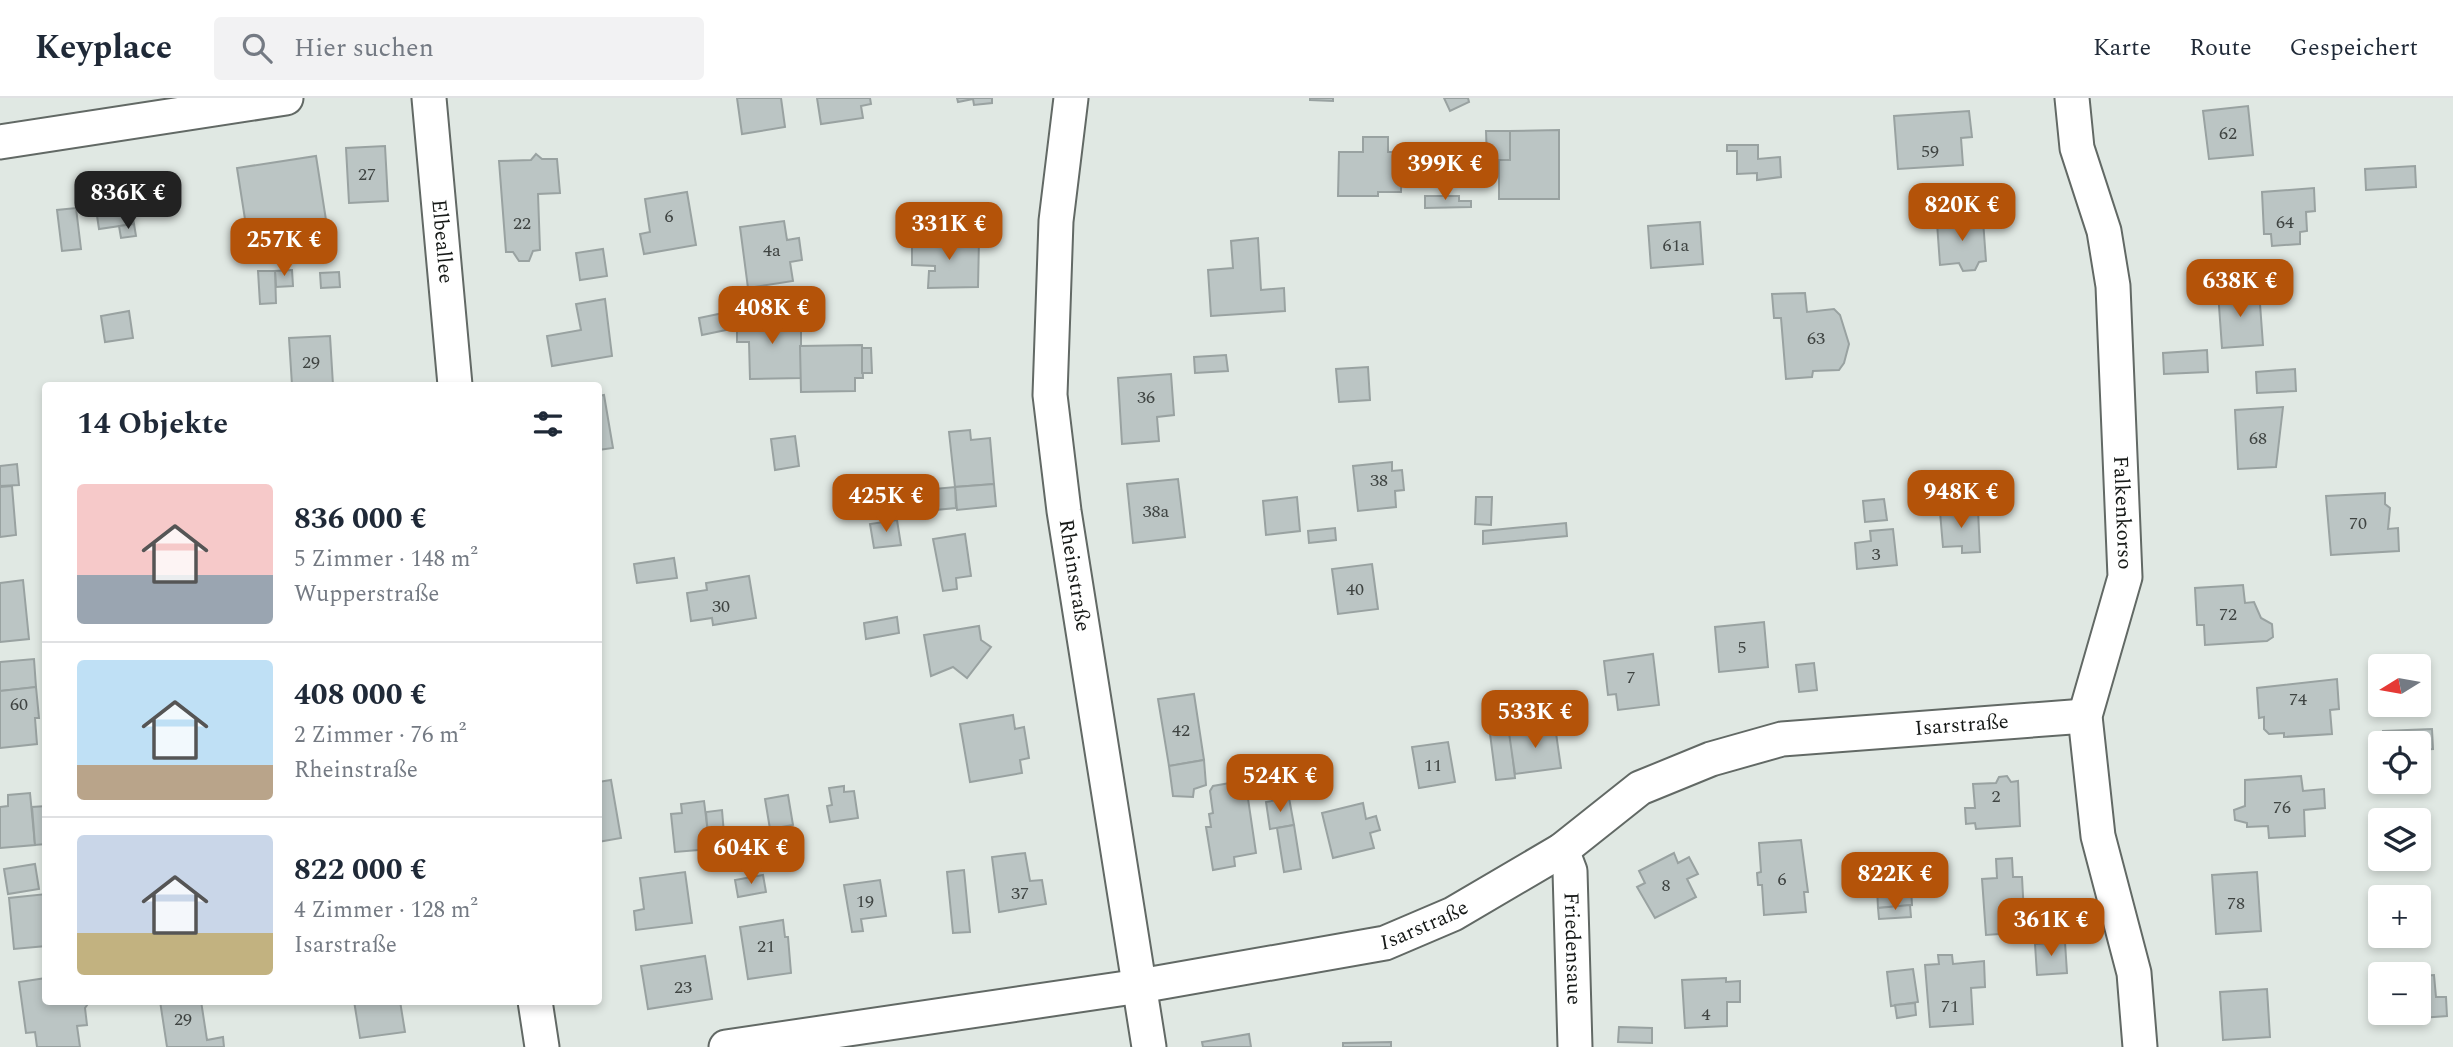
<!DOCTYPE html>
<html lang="de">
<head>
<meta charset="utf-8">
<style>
	body { margin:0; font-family:Spectral,serif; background:#f2f2f3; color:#1f2937; height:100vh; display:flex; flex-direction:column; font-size:26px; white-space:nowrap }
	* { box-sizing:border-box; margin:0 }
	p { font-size:23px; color:#747a83 }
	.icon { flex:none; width:38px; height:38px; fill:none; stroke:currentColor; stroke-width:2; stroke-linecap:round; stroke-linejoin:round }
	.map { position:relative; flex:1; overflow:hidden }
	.details { position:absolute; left:42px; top:284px; width:560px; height:623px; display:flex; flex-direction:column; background:#fff; border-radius:7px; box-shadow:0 4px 10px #0003 }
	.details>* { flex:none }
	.needle { width:46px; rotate:259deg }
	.controls { position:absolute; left:2368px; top:556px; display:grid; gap:14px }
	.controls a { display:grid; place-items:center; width:63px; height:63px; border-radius:7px; background:#fff; box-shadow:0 4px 10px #0003; font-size:35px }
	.price { position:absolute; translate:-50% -60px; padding:0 16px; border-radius:14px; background:#b45309; color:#fff; font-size:23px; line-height:46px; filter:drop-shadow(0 2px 4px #0008) }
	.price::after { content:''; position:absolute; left:50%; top:42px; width:21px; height:16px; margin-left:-10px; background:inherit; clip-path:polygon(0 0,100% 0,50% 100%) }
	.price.active { background:#222; color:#fff }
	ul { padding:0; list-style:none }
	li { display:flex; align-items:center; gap:21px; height:175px; padding:0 35px }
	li+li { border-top:2px solid #e0e1e3 }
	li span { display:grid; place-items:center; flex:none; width:196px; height:140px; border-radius:7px; color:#555 }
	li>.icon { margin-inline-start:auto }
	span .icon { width:84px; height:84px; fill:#fffc; stroke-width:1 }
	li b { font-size:30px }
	h2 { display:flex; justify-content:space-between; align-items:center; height:84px; padding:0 35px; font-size:30px }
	header { display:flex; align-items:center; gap:42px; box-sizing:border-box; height:98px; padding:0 35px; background:#fff; border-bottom:2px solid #e0e1e3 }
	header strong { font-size:33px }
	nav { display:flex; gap:38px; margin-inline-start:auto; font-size:24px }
	.search { width:490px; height:63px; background:#f2f2f3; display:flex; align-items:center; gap:18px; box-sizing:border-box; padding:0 24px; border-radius:7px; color:#747a83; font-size:26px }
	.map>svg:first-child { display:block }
	.building { fill:#bbc5c4; stroke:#99a2a1; stroke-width:2 }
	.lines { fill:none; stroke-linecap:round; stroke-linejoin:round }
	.minor-casing { stroke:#626965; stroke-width:37 }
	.minor { stroke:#fff; stroke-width:33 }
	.labels { text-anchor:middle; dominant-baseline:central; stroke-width:6; stroke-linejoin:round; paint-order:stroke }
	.number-label { font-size:18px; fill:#3f4442 }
	.street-label { font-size:21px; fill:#161917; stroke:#eef5f0 }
</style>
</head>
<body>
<header>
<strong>Keyplace</strong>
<div class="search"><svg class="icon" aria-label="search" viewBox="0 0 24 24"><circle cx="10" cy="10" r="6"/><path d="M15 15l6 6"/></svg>Hier suchen</div>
<nav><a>Karte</a><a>Route</a><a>Gespeichert</a></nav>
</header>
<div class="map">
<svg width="2453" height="949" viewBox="0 0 2453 949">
	<rect width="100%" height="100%" fill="#e0e8e3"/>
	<g class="building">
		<polygon points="737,0 781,0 785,29 742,36"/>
		<polygon points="817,0 870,0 871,6 861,8 863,20 821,26"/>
		<polygon points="957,0 992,0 992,5 974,7 973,1 958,4"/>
		<polygon points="1310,0 1333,0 1333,3 1310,2"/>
		<polygon points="1444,0 1468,0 1469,4 1450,13"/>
		<polygon points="2248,8 2253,57 2209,61 2203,13"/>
		<polygon points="1969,13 1972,39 1961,40 1963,67 1898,71 1894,18"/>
		<polygon points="1559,32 1559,101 1499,101 1499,62 1510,62 1510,33"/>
		<polygon points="1486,33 1510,33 1510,62 1487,62"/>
		<polygon points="1363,39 1388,39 1388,54 1402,54 1401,94 1378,94 1378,98 1338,98 1339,54 1363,54"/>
		<polygon points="1727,47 1758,47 1758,61 1780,59 1781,79 1757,82 1757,75 1737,76 1737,53 1727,53"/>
		<polygon points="385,48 388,103 349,105 346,50"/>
		<polygon points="536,56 542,61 557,61 560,95 538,96 540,152 533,153 529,163 519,163 513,154 506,154 499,63 531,62"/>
		<polygon points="316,58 326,122 247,134 237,70"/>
		<polygon points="2415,68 2416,89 2366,92 2365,71"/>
		<polygon points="127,86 134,126 99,131 93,91"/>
		<polygon points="2314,90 2315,113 2306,114 2307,133 2300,134 2300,146 2272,148 2271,136 2264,136 2262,94"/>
		<polygon points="687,94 696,147 644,156 640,136 650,134 645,101"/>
		<polygon points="1425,98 1459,98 1459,103 1471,103 1471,109 1425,110"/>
		<polygon points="76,110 81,151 62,153 57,112"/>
		<polygon points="1956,119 1958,124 1983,122 1986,163 1979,164 1975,172 1963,173 1959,165 1940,167 1937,125 1945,125 1946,120"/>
		<polygon points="945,121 979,122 978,142 944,136"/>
		<polygon points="784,123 787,142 799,140 802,162 790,164 793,183 748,190 740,129"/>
		<polygon points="1700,124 1703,166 1651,170 1648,128"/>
		<polygon points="134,126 136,138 121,140 119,128"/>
		<polygon points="920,136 940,136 940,139 936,139 936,143 920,144"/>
		<polygon points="936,139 979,142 978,189 928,190 929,173 935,173 935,168 912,167 912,143 936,143"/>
		<polygon points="1258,140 1261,192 1284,190 1285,213 1211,218 1208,172 1233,170 1231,143"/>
		<polygon points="603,151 607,178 580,182 576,155"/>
		<polygon points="292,172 293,188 276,189 275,173"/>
		<polygon points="258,173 275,173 276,205 260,206"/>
		<polygon points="339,174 340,189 321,190 320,175"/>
		<polygon points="2259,192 2263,247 2222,250 2218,194"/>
		<polygon points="1805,195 1807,214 1834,211 1840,217 1849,246 1844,265 1839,272 1813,273 1812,279 1786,281 1781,220 1774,220 1772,196"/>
		<polygon points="605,201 612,258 552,268 547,238 581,232 576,206"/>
		<polygon points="129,213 133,240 105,244 101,218"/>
		<polygon points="728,214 731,231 702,237 699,220"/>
		<polygon points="801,218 801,280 750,281 749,244 737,244 737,219"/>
		<polygon points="330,238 333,287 292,287 289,240"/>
		<polygon points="862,247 863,280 855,280 855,293 801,294 800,248"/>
		<polygon points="862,250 871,250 872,275 862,275"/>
		<polygon points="2207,252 2208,274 2164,276 2163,255"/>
		<polygon points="1226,257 1228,273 1195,275 1194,259"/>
		<polygon points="1368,269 1370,302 1339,304 1336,271"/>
		<polygon points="2295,271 2296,293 2257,295 2256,274"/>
		<polygon points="1171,276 1174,317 1157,319 1159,343 1122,346 1118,280"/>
		<polygon points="604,297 613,350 598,352 598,298"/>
		<polygon points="2283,309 2276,369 2238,371 2235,312"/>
		<polygon points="970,332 971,342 990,340 994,386 955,389 949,334"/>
		<polygon points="795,338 799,368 775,372 771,341"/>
		<polygon points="1392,364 1392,373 1402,372 1404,392 1395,393 1396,409 1358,413 1353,368"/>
		<polygon points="17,366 19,387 0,388 0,368"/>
		<polygon points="1178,381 1185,439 1133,445 1127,386"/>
		<polygon points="994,386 996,408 957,412 955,389"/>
		<polygon points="12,388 16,437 0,439 0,389"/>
		<polygon points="955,389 956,410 904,415 902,394"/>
		<polygon points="2385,395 2385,406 2390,410 2388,431 2398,430 2399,453 2331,457 2326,398"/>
		<polygon points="1297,399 1300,433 1266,437 1263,403"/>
		<polygon points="1476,399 1492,399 1491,427 1475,426"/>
		<polygon points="1884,401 1887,422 1865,424 1863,403"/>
		<polygon points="1978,412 1980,454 1962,455 1962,448 1943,449 1940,414"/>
		<polygon points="897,422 901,447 874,450 870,426"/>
		<polygon points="1566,425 1567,438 1483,446 1483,433"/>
		<polygon points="1335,430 1336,442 1309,445 1308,433"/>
		<polygon points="1893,431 1897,467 1857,471 1855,445 1871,443 1870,433"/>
		<polygon points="965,436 971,478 956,480 957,491 943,493 933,441"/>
		<polygon points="674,460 677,480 637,485 634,466"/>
		<polygon points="1372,466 1378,511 1338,516 1332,471"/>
		<polygon points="749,478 756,520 713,527 712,520 691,523 687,495 707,492 706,485"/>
		<polygon points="23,482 29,541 0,544 0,485"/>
		<polygon points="2243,487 2245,505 2254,504 2261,520 2272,526 2273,539 2267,543 2205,547 2204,527 2197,527 2195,490"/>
		<polygon points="897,519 899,535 866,541 864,525"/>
		<polygon points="1764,524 1768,569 1719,574 1715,529"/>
		<polygon points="979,528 981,542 991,549 967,580 953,569 931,578 924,537"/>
		<polygon points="1653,556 1659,607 1618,612 1616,596 1608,597 1604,563"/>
		<polygon points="34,561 36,589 0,593 0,564"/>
		<polygon points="1814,565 1817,592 1799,594 1796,567"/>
		<polygon points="2337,581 2339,611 2330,612 2332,636 2284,639 2284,635 2269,636 2264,631 2264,619 2259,620 2257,590"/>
		<polygon points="36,589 39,620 35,620 37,646 0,650 0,593"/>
		<polygon points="1194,596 1204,662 1169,668 1158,601"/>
		<polygon points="1508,614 1515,680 1496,682 1489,628 1494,628 1492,617"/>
		<polygon points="1013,617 1015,631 1024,629 1029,660 1020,662 1022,675 970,684 960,626"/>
		<polygon points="1555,628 1561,670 1515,676 1509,635"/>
		<polygon points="2432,631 2433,651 2418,652 2418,646 2383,646 2383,633"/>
		<polygon points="1448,644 1455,684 1419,690 1412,649"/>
		<polygon points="1204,662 1206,687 1194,691 1193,699 1173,698 1169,668"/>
		<polygon points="2007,678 2011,684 2018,683 2020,728 1976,731 1975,725 1966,726 1965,710 1975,710 1973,686 1996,685 1999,679"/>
		<polygon points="2301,678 2303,693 2324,691 2325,710 2304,712 2305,738 2269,740 2268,728 2247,729 2247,725 2235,722 2234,712 2245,708 2245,682"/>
		<polygon points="611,682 621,740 598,744 598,684"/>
		<polygon points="1241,683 1246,687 1256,755 1234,759 1235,768 1213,772 1206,729 1211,729 1209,716 1213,715 1210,693 1213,688"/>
		<polygon points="844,688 844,694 854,693 858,720 830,724 827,708 832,707 829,690"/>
		<polygon points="30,695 35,747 0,750 0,709 8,708 8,697"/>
		<polygon points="788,697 793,727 770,731 765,701"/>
		<polygon points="1289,700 1294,727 1270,731 1266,704"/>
		<polygon points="704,703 710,751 675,754 671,716 682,715 681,706"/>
		<polygon points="1363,705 1366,721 1376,718 1380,732 1370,735 1374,750 1333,760 1322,715"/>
		<polygon points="46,708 46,746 35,747 32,709"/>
		<polygon points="722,712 724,736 708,738 706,714"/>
		<polygon points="1294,727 1301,771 1284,774 1277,730"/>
		<polygon points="1801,742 1808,794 1804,794 1806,814 1764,817 1762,787 1758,787 1757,775 1761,774 1759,745"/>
		<polygon points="1025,755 1030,783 1042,782 1046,806 999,814 992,759"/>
		<polygon points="1674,755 1678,765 1689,759 1698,776 1687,781 1696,799 1655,820 1637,789 1645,785 1639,773"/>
		<polygon points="2012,760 2013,779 2022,779 2024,817 2012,818 2013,835 1986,837 1982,781 1997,780 1996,761"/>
		<polygon points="35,766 39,791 8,796 4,771"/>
		<polygon points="964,772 970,834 953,835 947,774"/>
		<polygon points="685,774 692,825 636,832 634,813 644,811 640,780"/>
		<polygon points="2257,774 2261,833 2216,836 2212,777"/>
		<polygon points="763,777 766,794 738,799 735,782"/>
		<polygon points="880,782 886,818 861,821 863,833 852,834 844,787"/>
		<polygon points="1911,789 1912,807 1878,810 1877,790"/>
		<polygon points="46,796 46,848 14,851 9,800"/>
		<polygon points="1910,807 1911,819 1879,821 1878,810"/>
		<polygon points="783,822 785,839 788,839 791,875 748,881 740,829"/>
		<polygon points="2065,844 2067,875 2037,877 2035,846"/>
		<polygon points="1938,857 1952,857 1953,866 1984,863 1985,889 1971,890 1973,926 1930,929 1925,867 1939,866"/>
		<polygon points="705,858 712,901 648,911 641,868"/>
		<polygon points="1913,871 1918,904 1891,908 1887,874"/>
		<polygon points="2434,877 2436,899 2446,899 2447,918 2394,922 2394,915 2418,915 2418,878"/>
		<polygon points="46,880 46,903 90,903 85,910 87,927 77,928 80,949 37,949 35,934 26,935 19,884"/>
		<polygon points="1726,880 1726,884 1740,883 1740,904 1727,904 1727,928 1685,930 1682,882"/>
		<polygon points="2267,891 2270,939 2223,942 2220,894"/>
		<polygon points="160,903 201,903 207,942 223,939 224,949 167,949"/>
		<polygon points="354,903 400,903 405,934 360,940"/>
		<polygon points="1915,905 1916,917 1897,920 1895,907"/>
		<polygon points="1619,929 1652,930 1652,945 1618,944"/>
		<polygon points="1249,936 1251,949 1203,949 1202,944"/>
		<polygon points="1391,944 1391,949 1343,949 1343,945"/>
	</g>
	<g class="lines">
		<defs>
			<g id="minor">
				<path id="s1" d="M429 0 455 287"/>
				<path id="s2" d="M1071 0 1056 123 1050 297 1064 413 1149 949"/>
				<path id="s3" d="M2072 0 2077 50 2104 133 2113 188 2125 479 2085 618 2098 738 2134 875 2140 949"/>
				<polyline points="0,44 286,0"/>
				<path id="s4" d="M1562 752 1570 773 1575 949"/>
				<polyline points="535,903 542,949"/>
				<path id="s5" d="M726 949 1140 888 1385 845 1453 816 1562 752 1640 690 1711 661 1782 641 2085 618"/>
			</g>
		</defs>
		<use href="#minor" class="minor-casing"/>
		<use href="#minor" class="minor"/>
	</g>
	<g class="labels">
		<g class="number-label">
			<text x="2228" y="35">62</text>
			<text x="1930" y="53">59</text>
			<text x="367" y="76">27</text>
			<text x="669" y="118">6</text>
			<text x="2285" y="124">64</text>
			<text x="522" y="125">22</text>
			<text x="1676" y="147">61a</text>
			<text x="772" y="152">4a</text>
			<text x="1816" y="240">63</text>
			<text x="311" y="264">29</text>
			<text x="1146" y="299">36</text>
			<text x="2258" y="340">68</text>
			<text x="1379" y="382">38</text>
			<text x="1156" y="413">38a</text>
			<text x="2358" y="425">70</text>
			<text x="1876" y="456">3</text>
			<text x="1355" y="491">40</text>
			<text x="721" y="508">30</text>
			<text x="2228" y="516">72</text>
			<text x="1742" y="549">5</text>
			<text x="1631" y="579">7</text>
			<text x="2298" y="601">74</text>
			<text x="19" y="606">60</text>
			<text x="1181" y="632">42</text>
			<text x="1433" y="667">11</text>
			<text x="1996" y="698">2</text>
			<text x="2282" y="709">76</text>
			<text x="1782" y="781">6</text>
			<text x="1666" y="787">8</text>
			<text x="1020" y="795">37</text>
			<text x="865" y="803">19</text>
			<text x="2236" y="805">78</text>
			<text x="766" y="848">21</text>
			<text x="683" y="889">23</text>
			<text x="1950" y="908">71</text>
			<text x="1706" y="916">4</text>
			<text x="183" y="921">29</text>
		</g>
		<g class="street-label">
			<text stroke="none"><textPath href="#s1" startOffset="144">Elbeallee</textPath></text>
			<text stroke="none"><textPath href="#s3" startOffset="420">Falkenkorso</textPath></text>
			<text stroke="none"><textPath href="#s2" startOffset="480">Rheinstraße</textPath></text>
			<text stroke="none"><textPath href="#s5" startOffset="1298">Isarstraße</textPath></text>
			<text stroke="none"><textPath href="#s5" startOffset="710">Isarstraße</textPath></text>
			<text stroke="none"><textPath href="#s4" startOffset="100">Friedensaue</textPath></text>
		</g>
	</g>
</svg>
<div class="controls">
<a><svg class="needle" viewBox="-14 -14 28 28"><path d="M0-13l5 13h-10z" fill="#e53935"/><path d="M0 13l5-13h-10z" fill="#747a83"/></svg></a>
<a><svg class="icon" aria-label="locate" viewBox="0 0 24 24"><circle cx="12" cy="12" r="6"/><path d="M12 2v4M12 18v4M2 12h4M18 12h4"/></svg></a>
<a><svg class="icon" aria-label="layers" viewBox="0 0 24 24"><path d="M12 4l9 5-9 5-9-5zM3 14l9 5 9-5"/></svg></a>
<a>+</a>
<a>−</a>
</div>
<b class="price" style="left:1445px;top:104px">399K €</b>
<b class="price active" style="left:128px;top:133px">836K €</b>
<b class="price" style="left:1962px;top:145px">820K €</b>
<b class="price" style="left:949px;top:164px">331K €</b>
<b class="price" style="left:284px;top:180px">257K €</b>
<b class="price" style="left:2240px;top:221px">638K €</b>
<b class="price" style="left:772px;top:248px">408K €</b>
<b class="price" style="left:1961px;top:432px">948K €</b>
<b class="price" style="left:886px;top:436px">425K €</b>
<b class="price" style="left:1535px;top:652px">533K €</b>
<b class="price" style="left:1280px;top:716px">524K €</b>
<b class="price" style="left:751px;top:788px">604K €</b>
<b class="price" style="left:1895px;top:814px">822K €</b>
<b class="price" style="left:2051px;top:860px">361K €</b>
<section class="details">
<h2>14 Objekte<svg class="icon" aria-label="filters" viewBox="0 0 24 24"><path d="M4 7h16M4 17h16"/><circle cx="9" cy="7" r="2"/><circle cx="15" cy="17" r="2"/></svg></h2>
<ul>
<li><span style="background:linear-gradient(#f6c9c9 65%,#9aa5b1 0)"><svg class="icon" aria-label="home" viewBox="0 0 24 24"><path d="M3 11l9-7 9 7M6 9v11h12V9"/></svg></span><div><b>836 000 €</b><p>5 Zimmer · 148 m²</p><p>Wupperstraße</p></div></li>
<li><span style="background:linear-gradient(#bfe0f5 75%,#b9a48a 0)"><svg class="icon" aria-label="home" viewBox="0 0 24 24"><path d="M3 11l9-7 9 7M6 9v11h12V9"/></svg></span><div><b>408 000 €</b><p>2 Zimmer · 76 m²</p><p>Rheinstraße</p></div></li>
<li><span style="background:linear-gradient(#c9d6e8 70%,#c2b280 0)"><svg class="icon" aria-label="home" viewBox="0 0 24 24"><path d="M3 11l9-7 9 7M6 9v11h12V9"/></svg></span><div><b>822 000 €</b><p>4 Zimmer · 128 m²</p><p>Isarstraße</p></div></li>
</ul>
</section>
</div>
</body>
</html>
